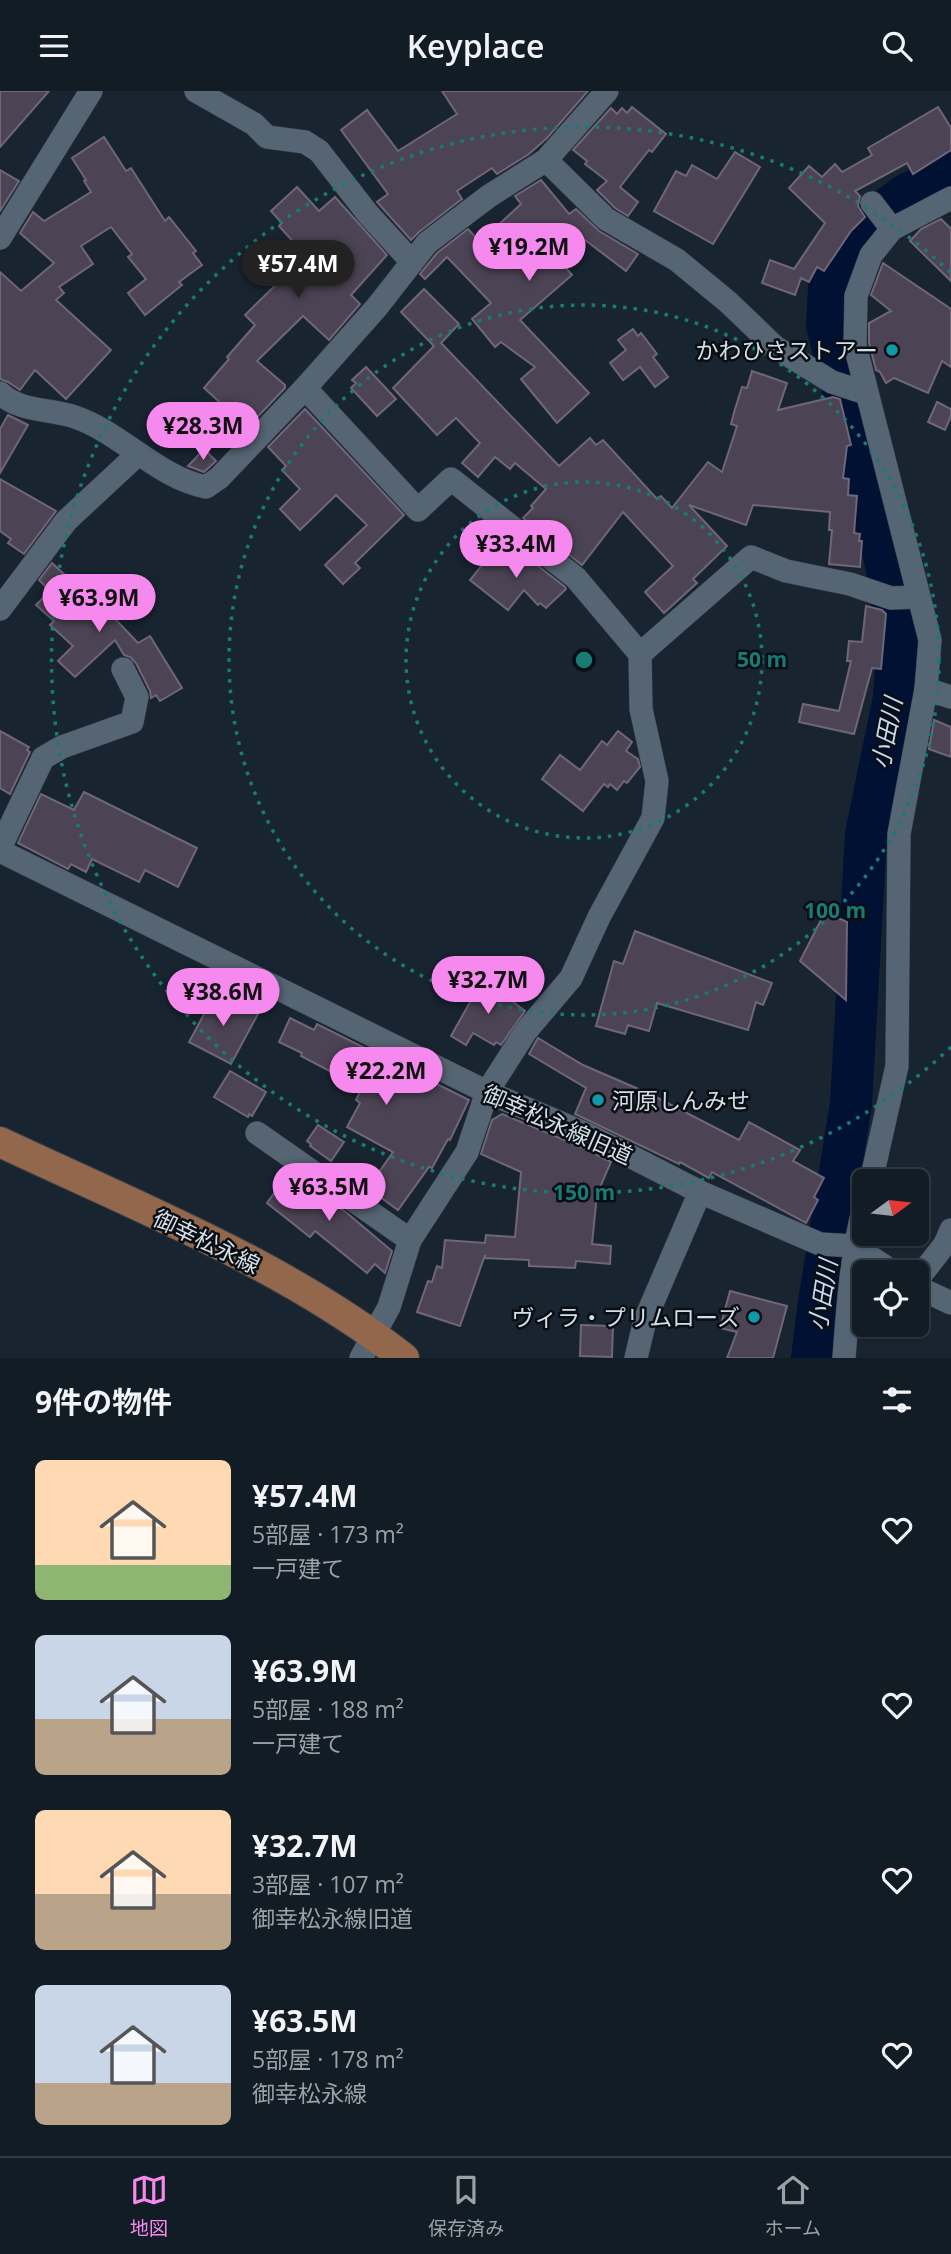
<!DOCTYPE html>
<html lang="ja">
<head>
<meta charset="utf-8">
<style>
	body { margin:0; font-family:"Open Sans","Noto Sans JP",sans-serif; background:#1f2932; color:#f1f3f6; height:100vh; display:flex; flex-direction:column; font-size:26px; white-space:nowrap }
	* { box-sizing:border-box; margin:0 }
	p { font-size:23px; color:#9ca1a7 }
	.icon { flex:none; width:38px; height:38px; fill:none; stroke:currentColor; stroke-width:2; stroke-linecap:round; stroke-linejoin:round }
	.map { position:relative; height:1267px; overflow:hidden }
	.side { display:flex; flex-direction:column; background:#121c25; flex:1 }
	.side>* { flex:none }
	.needle { width:46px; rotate:75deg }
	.tools { position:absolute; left:852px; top:1078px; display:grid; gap:14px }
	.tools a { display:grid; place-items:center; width:77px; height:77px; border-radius:10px; background:#121c25; box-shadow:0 2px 5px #0004,0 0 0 2px #313a42; font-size:35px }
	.price { position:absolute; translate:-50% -60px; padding:0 16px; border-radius:24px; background:#f589ee; color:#111; font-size:23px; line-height:46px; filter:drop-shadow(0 2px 4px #0008) }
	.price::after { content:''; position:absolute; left:50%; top:42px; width:21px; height:16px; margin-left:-10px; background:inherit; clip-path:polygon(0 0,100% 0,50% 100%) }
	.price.selected { background:#222; color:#fff }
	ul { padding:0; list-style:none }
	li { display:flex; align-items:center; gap:21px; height:175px; padding:0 35px }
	li span { display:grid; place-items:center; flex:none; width:196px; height:140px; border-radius:10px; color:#555 }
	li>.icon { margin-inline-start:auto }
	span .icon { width:84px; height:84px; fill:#fffc; stroke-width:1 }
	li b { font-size:30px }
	h2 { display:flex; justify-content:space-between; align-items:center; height:84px; padding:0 35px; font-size:30px }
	header { display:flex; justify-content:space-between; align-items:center; height:91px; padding:0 35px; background:#121c25; font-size:32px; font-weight:600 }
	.tab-bar { display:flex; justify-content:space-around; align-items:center; height:98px; border-top:2px solid #313a42; background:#121c25; font-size:19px; color:#9ca1a7 }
	.tab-bar a { display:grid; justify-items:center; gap:4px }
	.tab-bar .selected { color:#f589ee }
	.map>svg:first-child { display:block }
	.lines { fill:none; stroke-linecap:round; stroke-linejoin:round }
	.river { stroke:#013; stroke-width:42 }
	.building { fill:#4c4454; stroke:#6f6677; stroke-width:2 }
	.minor-casing { stroke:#36404a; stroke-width:24 }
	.major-casing { stroke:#36404a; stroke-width:32 }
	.minor { stroke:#566573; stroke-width:23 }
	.major { stroke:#93674b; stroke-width:30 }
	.ring { fill:none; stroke:#197b74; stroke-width:3.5; stroke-dasharray:3.5 7 }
	.culture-dot { fill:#0f9aa8; stroke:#080e13; stroke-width:2.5 }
	.labels { text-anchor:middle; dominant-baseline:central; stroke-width:5; stroke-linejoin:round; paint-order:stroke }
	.poi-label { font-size:23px; fill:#d5dee6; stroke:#080e13; text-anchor:end }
	.street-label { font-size:23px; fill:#d5dee6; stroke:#080e13 }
	.water-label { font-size:24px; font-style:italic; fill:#c7daf4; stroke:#080e13 }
	.centre { fill:#197b74; stroke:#080e13; stroke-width:3.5 }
	.ring-label { font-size:21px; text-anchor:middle; font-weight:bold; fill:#197b74; stroke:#080e13; stroke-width:5; stroke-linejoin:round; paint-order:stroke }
</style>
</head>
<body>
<header><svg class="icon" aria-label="menu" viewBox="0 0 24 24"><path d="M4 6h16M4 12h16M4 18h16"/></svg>Keyplace<svg class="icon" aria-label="search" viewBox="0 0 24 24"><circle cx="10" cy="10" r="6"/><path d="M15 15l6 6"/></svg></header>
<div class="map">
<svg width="951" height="1267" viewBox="0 0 951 1267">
	<rect width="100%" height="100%" fill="#182531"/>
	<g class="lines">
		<polyline class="river" points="812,1267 819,1211 851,1013 866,743 894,607 898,548 886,473 827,234 830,180 858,139 906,104 951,81"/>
	</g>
	<g class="building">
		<polygon points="0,0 49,0 0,56"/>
		<polygon points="442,0 588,0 547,47 529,63 497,83 492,77 457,100 462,108 419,141 411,149 377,111 388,103 341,39 367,19 398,60 457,23"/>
		<polygon points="632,16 666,43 652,61 649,59 620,96 638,111 628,125 615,117 597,99 607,90 585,73 587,70 573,59 611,17 617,23 622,17 627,22"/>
		<polygon points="938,16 951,37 951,59 913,83 907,72 855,100 860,105 858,115 865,126 851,140 824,180 817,176 809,191 801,187 795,204 762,192 770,169 794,178 825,132 789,97 809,75 822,86 835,73 842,81 872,64 868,57"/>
		<polygon points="104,46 126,80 131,77 165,130 169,126 196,160 193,162 202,174 179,191 182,194 145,224 128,202 146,188 128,166 132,163 111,136 81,155 93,173 59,196 64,202 56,209 111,259 66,308 35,279 20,299 8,291 0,288 0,181 21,200 54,172 20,142 33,121 44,130 91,101 84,90 86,89 72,67"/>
		<polygon points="735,61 760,76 713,153 654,120 676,80 686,85 692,74 717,88"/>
		<polygon points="0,79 19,90 0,120"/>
		<polygon points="541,89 569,123 576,118 599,140 638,163 626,180 585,149 561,171 572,184 520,229 589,302 557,332 521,288 535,276 501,251 495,256 472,228 491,212 447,166 425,188 420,183 437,162 468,138 480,151 521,113 515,105"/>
		<polygon points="297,96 319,120 335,106 387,164 351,204 360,213 329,249 303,225 257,270 285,294 285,297 242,342 221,323 226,317 204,297 229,268 227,266 255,234 245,224 295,175 286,166 297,155 279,135 282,132 271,120"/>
		<polygon points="941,128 951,138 951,190 910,150 921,138"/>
		<polygon points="883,172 951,218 951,276 942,270 928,302 894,287 886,292 880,281 876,279 869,252 869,232 891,220 871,204"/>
		<polygon points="424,198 459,233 441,252 559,375 590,347 596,354 603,349 657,408 661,405 672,417 708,371 722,381 737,335 731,333 735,318 742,296 747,297 752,280 787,292 778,319 833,306 840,308 851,354 847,355 843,387 849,388 848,404 857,405 854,442 860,443 859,450 862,450 860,476 829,473 832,439 829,439 830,421 753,414 746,434 689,414 727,455 693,488 697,492 664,522 645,501 673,475 623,421 582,474 523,427 533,417 531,415 546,398 515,372 510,378 495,366 478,386 462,372 480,352 456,327 437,344 393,297 434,255 401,221"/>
		<polygon points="633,238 638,245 641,242 657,263 653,266 668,286 655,296 640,276 623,289 610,272 626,259 618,249"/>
		<polygon points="366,276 396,308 377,325 351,297 356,292 352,289"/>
		<polygon points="937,311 951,318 951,325 945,339 928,331"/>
		<polygon points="305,318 404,424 355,472 360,477 343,493 325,474 367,434 336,404 300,439 280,418 300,398 282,379 286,375 268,356"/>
		<polygon points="8,324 28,334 0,382 0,338"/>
		<polygon points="204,358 216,370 204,381 188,375"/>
		<polygon points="0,388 56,420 24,463 8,452 11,448 0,440"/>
		<polygon points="514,456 565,496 566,498 546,517 540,512 538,514 524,499 508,519 470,489 495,458 506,467"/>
		<polygon points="52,472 98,515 101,513 138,552 150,545 182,597 160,610 156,604 151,607 150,600 136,572 130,566 124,564 115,549 75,586 58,570 73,555 50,534 54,530 36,514 50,500 39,489"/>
		<polygon points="866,515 882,519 886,523 881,578 872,577 854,643 799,631 803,613 839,620 851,570 847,570 849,550 862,551"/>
		<polygon points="934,629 951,636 951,666 929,658"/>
		<polygon points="0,640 29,656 27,659 30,661 10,703 0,697"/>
		<polygon points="618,640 632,651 626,660 638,668 640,676 627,692 624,690 617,699 610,693 608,696 604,693 583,720 542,688 560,664 580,679 602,650 607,654"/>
		<polygon points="84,701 197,757 178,796 145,779 139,791 92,768 86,781 71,773 68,778 18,752 41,703 74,719"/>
		<polygon points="825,821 847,831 846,909 800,870"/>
		<polygon points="635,840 772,892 763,914 756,911 748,939 657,912 649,940 628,934 625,943 596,935 614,870 623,873"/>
		<polygon points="483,888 525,920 501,954 496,951 494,954 473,942 466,954 451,945"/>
		<polygon points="216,901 258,923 231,973 189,951"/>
		<polygon points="290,927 314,939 317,933 469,1009 450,1049 448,1048 432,1077 429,1076 398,1119 368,1097 393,1061 347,1036 360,1012 356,1009 362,997 301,965 302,962 279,951"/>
		<polygon points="538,947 583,974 650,1003 739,1049 749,1031 800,1059 793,1070 824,1087 814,1106 818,1109 806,1132 712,1081 709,1087 680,1071 679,1073 575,1023 586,997 529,963"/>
		<polygon points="230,980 266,1001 252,1025 249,1023 248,1026 214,1006"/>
		<polygon points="502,1023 581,1056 611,1071 597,1103 592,1153 611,1155 610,1173 576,1170 575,1177 529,1175 529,1169 485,1167 485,1164 460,1235 417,1221 428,1190 432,1191 437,1175 442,1177 445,1149 485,1152 486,1144 515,1146 521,1081 481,1063 492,1029"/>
		<polygon points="318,1034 344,1051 331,1070 310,1055 311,1053 307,1050"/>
		<polygon points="289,1081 347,1122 392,1160 385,1182 375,1173 367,1182 315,1140 310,1146 267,1112"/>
		<polygon points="730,1200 787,1215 773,1267 727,1267 737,1241 720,1237"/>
		<polygon points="581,1234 613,1235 612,1266 580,1265"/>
	</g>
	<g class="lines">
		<defs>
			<g id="minor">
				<polyline points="196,0 254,33 267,46 305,51 319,60 368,123 412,171"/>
				<polyline points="546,69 606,128 677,169 728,211 775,256 832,291 866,302"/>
				<polyline points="872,112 892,138"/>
				<polyline points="0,147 91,0"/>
				<polyline points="305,297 418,419 451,388 576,487 640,563 641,618 657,690 653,727 599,826 571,887 526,940 487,1001 467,1061 410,1149 389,1216 361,1267"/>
				<path d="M0 302C18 320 48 318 72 325 120 340 156 386 206 396L219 387 305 297 377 216 427 152 489 105 546 69 607 0"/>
				<polyline points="0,518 66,430 137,364"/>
				<polyline points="640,563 751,466 786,480 850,493 891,507 918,506"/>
				<polyline points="926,598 951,606"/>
				<polyline points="0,757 43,667 62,656 132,631 137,606 123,578"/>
				<polyline points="0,760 487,1001 587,1043 700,1101 820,1153 854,1155 893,1181"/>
				<polyline points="257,1042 410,1149"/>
				<polyline points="871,1090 897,975 899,743 926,598 930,549 855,254 856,205 871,164 892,138 951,107"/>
				<polyline points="917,1189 945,1153 951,1139"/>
				<polyline points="917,1196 951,1212"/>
				<polyline points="636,1267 645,1229 700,1101"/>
				<path d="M844 1267C848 1213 851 1168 864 1115"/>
			</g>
			<path id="major" d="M0 1051C136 1115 285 1174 404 1267"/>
		</defs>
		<use href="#minor" class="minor-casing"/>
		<use href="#major" class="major-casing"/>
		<use href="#minor" class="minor"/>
		<use href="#major" class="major"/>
	</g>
	<g class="ring">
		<circle cx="584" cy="569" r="178"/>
		<circle cx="584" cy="569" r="355"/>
		<path d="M951 956A533 533 0 1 1 951 182"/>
	</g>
	<g class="culture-dot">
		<circle cx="892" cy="259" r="7"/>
		<circle cx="598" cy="1009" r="7"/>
		<circle cx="754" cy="1226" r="7"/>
	</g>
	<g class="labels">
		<g class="poi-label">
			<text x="878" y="259">かわひさストアー</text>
			<text x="612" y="1009" text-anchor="start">河原しんみせ</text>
			<text x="740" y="1226">ヴィラ・プリムローズ</text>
		</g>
		<g class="street-label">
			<text transform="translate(558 1033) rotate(24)">御幸松永線旧道</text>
			<text transform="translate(207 1150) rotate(26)">御幸松永線</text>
		</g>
		<g class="water-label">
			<text transform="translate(886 642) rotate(-79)">小田川</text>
			<text transform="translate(822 1204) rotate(-81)">小田川</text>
		</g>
	</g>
	<circle cx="584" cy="569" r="10" class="centre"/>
	<g class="ring-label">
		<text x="762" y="576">50 m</text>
		<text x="835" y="827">100 m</text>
		<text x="584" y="1109">150 m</text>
	</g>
</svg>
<div class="tools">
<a><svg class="needle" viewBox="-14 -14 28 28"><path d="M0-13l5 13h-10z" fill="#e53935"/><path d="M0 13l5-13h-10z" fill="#9ca1a7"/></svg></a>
<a><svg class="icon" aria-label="locate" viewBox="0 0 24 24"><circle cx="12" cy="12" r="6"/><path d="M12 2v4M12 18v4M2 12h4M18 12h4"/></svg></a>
</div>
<b class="price" style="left:529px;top:192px">¥19.2M</b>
<b class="price selected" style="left:298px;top:209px">¥57.4M</b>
<b class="price" style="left:203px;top:371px">¥28.3M</b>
<b class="price" style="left:516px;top:489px">¥33.4M</b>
<b class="price" style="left:99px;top:543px">¥63.9M</b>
<b class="price" style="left:488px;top:925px">¥32.7M</b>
<b class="price" style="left:223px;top:937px">¥38.6M</b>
<b class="price" style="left:386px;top:1016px">¥22.2M</b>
<b class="price" style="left:329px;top:1132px">¥63.5M</b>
</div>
<section class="side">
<h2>9件の物件<svg class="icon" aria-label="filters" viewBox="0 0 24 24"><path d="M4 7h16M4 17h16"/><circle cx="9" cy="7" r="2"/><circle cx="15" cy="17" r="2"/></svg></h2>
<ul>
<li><span style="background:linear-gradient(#ffd9b3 75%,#8fb573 0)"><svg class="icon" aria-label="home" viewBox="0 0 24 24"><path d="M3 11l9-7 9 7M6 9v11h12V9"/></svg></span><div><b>¥57.4M</b><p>5部屋 · 173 m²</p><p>一戸建て</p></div><svg class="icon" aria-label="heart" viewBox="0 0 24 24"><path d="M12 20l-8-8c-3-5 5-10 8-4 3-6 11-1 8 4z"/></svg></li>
<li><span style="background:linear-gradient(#c9d6e8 60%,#b9a48a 0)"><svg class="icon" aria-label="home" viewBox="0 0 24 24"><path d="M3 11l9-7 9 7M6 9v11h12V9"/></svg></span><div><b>¥63.9M</b><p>5部屋 · 188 m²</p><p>一戸建て</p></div><svg class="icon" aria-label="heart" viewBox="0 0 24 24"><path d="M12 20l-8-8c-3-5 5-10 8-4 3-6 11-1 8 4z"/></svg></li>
<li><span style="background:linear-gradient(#ffd9b3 60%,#b9a48a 0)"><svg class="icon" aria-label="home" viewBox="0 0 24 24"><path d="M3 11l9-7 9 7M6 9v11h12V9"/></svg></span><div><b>¥32.7M</b><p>3部屋 · 107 m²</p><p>御幸松永線旧道</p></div><svg class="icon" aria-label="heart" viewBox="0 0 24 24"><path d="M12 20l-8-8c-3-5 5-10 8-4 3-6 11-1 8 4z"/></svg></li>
<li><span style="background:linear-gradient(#c9d6e8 70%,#b9a48a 0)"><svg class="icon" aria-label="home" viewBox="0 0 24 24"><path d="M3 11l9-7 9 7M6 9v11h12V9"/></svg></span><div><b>¥63.5M</b><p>5部屋 · 178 m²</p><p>御幸松永線</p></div><svg class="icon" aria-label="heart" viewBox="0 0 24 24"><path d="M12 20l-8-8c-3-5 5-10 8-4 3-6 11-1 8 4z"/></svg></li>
</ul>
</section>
<nav class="tab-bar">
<a class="selected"><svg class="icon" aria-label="map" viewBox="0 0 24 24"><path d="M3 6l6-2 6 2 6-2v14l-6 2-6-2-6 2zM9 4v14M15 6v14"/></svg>地図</a>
<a><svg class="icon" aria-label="saved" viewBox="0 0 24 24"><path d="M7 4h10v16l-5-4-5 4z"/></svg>保存済み</a>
<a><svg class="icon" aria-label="home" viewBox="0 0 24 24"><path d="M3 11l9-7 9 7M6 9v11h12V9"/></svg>ホーム</a>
</nav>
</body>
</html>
